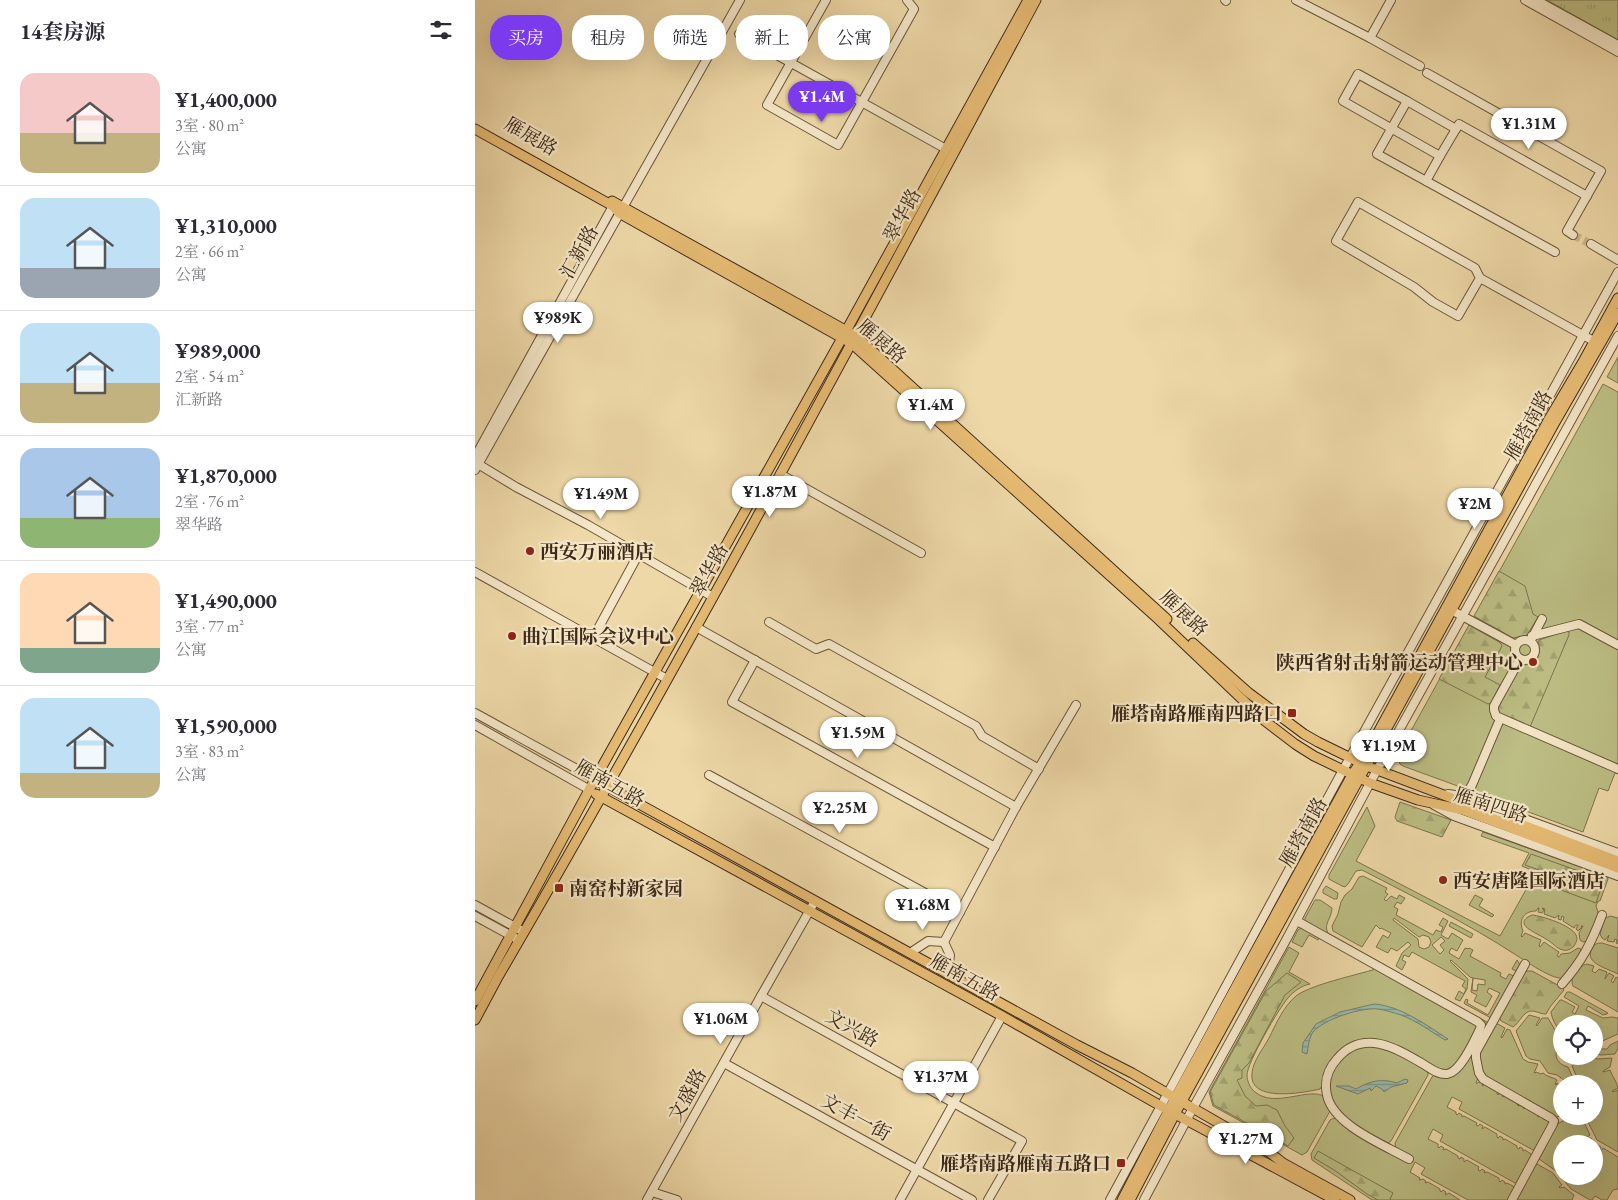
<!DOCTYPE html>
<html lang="zh">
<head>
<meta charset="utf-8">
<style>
	body { margin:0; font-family:"EB Garamond","Noto Serif SC",serif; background:#f7f7f7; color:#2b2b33; height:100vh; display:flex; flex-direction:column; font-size:19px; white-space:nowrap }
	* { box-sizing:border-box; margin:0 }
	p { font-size:16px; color:#7c7c81 }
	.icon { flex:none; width:28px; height:28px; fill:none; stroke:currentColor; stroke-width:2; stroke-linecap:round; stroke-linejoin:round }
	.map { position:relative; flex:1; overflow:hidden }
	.side { display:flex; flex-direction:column; background:#fff; width:475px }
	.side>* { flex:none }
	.top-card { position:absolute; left:15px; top:15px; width:475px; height:45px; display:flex; gap:10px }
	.fabs { position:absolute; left:1078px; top:1015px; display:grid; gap:10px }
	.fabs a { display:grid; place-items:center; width:50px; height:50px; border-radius:50%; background:#fff; box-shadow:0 5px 20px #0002; font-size:25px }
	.price { position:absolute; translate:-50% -42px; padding:0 11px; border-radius:18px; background:#fff; color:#222; font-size:16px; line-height:32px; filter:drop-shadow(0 1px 2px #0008) }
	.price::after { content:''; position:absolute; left:50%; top:30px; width:15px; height:11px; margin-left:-8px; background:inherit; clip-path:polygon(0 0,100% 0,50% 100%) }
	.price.active { background:#7c3aed; color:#fff }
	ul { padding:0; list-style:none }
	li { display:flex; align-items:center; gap:15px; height:125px; padding:0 20px }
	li+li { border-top:1px solid #e1e1e2 }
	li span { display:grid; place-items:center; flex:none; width:140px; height:100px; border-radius:15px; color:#555 }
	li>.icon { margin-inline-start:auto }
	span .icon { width:60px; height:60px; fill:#fffc; stroke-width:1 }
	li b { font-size:21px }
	h2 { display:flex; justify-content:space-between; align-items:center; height:60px; padding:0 20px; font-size:21px }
	.chip { padding:0 18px; border-radius:20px; background:#fff; box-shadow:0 5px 20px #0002; font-size:18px; line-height:45px }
	.chip.active { background:#7c3aed; color:#fff }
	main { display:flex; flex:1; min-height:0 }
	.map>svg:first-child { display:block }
	.green { fill:#bcbe84; stroke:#7c744e; fill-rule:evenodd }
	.forest { fill:url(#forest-firs); stroke:#7c744e }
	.park { fill:url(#park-tufts); stroke:#7c744e }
	.water { fill:url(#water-rules); stroke:#74806f }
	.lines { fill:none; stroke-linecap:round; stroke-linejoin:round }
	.minor-tunnel { stroke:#cbb58b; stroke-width:8; stroke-dasharray:8 4; stroke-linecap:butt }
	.minor-casing { stroke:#69553c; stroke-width:10 }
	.major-casing { stroke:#3d2919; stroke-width:11 }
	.minor { stroke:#f4e6c6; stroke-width:8 }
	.major { stroke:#e7bc74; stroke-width:9 }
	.poi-dot { fill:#8f2418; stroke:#f4e6c6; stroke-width:2 }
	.labels { text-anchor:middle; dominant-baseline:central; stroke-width:4.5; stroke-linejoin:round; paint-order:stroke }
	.street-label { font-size:19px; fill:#3d2919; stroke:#f4e6c6 }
	.poi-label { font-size:19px; font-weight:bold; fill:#3d2919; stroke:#f4e6c6; text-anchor:start }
</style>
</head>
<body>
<main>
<section class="side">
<h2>14套房源<svg class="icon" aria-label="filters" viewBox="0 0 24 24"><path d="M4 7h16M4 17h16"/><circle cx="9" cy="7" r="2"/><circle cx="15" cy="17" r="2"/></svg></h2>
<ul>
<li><span style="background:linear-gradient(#f6c9c9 60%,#c2b280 0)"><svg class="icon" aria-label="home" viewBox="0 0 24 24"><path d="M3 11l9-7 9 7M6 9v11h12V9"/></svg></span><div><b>¥1,400,000</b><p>3室 · 80 m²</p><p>公寓</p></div></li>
<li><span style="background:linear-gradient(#bfe0f5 70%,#9aa5b1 0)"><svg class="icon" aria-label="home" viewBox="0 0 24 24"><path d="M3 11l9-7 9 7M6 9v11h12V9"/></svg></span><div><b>¥1,310,000</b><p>2室 · 66 m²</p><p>公寓</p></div></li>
<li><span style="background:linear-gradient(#bfe0f5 60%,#c2b280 0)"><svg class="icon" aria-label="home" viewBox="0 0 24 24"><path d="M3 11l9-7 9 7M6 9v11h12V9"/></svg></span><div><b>¥989,000</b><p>2室 · 54 m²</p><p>汇新路</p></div></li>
<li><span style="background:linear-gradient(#a9c7e8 70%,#8fb573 0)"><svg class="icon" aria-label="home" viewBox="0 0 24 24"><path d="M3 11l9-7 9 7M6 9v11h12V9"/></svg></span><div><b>¥1,870,000</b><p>2室 · 76 m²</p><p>翠华路</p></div></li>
<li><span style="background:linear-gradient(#ffd9b3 75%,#7fa58c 0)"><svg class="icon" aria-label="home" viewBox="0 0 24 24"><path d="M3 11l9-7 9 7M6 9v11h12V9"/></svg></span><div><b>¥1,490,000</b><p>3室 · 77 m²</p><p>公寓</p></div></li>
<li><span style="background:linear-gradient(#bfe0f5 75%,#c2b280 0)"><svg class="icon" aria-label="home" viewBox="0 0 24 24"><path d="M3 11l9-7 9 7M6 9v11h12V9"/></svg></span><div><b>¥1,590,000</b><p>3室 · 83 m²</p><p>公寓</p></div></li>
</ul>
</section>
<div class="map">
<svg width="1143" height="1200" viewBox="0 0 1143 1200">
	<defs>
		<pattern id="forest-firs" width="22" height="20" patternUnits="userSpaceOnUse" patternTransform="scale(1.25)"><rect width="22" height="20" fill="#bcbe84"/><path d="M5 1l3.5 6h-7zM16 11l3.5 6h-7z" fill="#a2a371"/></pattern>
		<pattern id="park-tufts" width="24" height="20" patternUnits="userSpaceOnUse" patternTransform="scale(1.25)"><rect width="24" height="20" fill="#bcbe84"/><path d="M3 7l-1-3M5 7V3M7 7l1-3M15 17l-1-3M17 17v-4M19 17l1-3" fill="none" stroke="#a2a371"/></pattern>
		<pattern id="water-rules" width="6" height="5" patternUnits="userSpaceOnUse" patternTransform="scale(1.25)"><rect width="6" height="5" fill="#99baa9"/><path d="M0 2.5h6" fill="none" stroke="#7e9789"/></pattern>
	</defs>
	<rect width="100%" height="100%" fill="#eed8a7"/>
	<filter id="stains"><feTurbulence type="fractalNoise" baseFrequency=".004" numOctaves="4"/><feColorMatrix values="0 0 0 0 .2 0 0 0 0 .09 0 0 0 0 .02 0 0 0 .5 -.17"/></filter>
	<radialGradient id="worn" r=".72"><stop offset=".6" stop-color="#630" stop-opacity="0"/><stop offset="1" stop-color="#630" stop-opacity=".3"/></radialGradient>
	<g class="green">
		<polygon points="1128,384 1143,392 1143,774 1140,773 1133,791 1124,788 1108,832 928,766 925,764 922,756"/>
		<path d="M892 807 900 826 881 861 1025 936 1061 872 1047 866 1054 853 1006 836 1008 832 1132 876 1133 879 1125 901H1123L1121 906 1124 915 1112 941 1108 942 1105 940 1104 933 1108 926H1106L1107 927 1103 931 1101 929 1103 925H1101L1099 928 1088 921 1089 917 1087 916 1086 920 1083 919 1084 915 1080 918 1069 914 1070 909 1067 908 1069 910 1067 913 1063 912 1064 908H1063L1061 911C1049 911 1043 920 1048 931L1046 936 1047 937 1050 933 1066 940 1064 946 1065 947 1069 942 1084 952 1082 956 1084 957 1086 954 1095 953 1103 948 1106 949 1107 952 1088 978C1077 980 1051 961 1041 955 992 923 939 897 887 870L881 871 873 884 870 887 867 886 854 879V875Z"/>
		<path d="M888 876 912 888 910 892 913 894 909 899 911 901 916 896 922 899 924 895 930 898 926 904 922 902 919 907 923 909 921 915 958 935 961 930 966 932 968 927 964 925 968 918 973 921 966 935 973 939 977 933 988 940 982 951 976 948 974 953 984 959 990 948 993 949 994 948 998 950 995 956 1026 973 1025 976 1031 979 1034 974 1039 976 1041 971 1037 969 1042 960 1044 963 1045 966 1016 1018 990 1004 989 1003 991 999 993 1000 992 1003 1013 1015 1025 993 1014 988 1012 992 1017 996 1011 1007 999 1001 1002 995 996 992 998 978 995 977 976 960 975 961 993 979 992 989 985 1001 980 999 984 991 989 994 991 989 987 986 990 981 937 952 934 957 929 955 927 960 931 962 927 970 921 966 927 953 936 945 933 942 922 951 916 948 913 953 901 947 908 935 913 938 916 933 906 928 905 929 901 925 887 947 858 931 857 926 863 914 866 902 870 895 877 889 884 877ZM919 918 944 937 948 935 954 937 956 942 954 947 949 949 944 947 943 939 918 920ZM966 937 970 941 965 945 969 950 965 954 957 945ZM998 978 1010 980V985L1003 984 1002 991 997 990Z"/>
		<polygon points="851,886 863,893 862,899 859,899 848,893 848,890"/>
		<polygon points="1000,895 1008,899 1004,906 1019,915 1017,917 994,905"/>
		<path d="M840 900H845L857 908C857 918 848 924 853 933L1012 1022 1013 1023 999 1050 1003 1078 1001 1083H1003L1005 1081 1008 1083 1007 1086 1010 1084 1023 1091 1022 1094 1023 1095 1025 1092 1029 1094 1027 1097 1030 1095 1043 1103 1042 1105 1044 1106 1045 1103 1049 1105V1109L1051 1106 1064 1114 1062 1116 1064 1117 1065 1115 1069 1117V1120L1071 1118 1076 1121 1061 1149 1058 1150 984 1109 987 1102 977 1097 972 1107 981 1112V1114L982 1115 984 1113 987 1115V1117L989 1116 1002 1123 1001 1125 1003 1126 1005 1124 1008 1126 1007 1129 1010 1127 1022 1134V1137L1023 1138 1025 1136 1028 1138V1140L1030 1139 1042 1146V1148L1044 1149 1045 1147 1048 1149V1151L1050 1150 1056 1154 1057 1156 1043 1182 1040 1183 965 1141 968 1135 958 1129 953 1139 963 1144V1147L964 1148 966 1146 969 1148 968 1150 971 1149 983 1156V1158L985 1159 986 1157 989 1159V1162L992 1160 1004 1167 1003 1170 1005 1171 1007 1169 1010 1171 1009 1173 1012 1172 1024 1178V1181L1025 1182 1027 1180 1030 1182V1184L1032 1183 1038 1186 1039 1189 1033 1200H993L946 1174 950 1168 940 1162 935 1172 945 1178 944 1180 948 1179 951 1181 950 1183 953 1182 965 1189V1191L966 1192 968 1190 971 1192 970 1195 974 1193 985 1200H897L837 1160 836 1154 855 1120 859 1118 921 1149 920 1143 957 1077 959 1075 974 1076 1008 1027 830 922V918Z"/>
		<polygon points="1135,916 1143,918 1143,944 1141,943 1142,940 1140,939 1139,942 1132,941 1134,935 1130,940 1127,938 1125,934 1129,919"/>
		<polygon points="976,922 998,934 996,938 974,926"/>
		<polygon points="826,928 845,937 843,940 834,935 827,947 817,942 823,930"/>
		<path d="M1127 943 1143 948V974C1134 969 1108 963 1117 949 1119 944 1122 943 1127 943Z"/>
		<path d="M814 947 824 953 814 972 835 984C826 986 819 991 813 998 804 1008 772 1063 772 1075 772 1081 775 1088 780 1092 800 1109 835 1086 850 1097L855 1111 832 1152 827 1155 738 1106 734 1092Z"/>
		<path d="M1112 964 1119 966 1117 971 1120 973 1124 969 1132 972 1130 979 1134 973 1139 976 1136 981 1138 983 1141 977 1143 978V1012L1098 986C1094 977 1103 966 1112 964Z"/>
		<path d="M901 969 1004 1026 984 1062 979 1068 967 1071 920 1045 873 1047 845 1089C828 1093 773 1103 777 1073 778 1061 788 1049 794 1038 801 1024 808 1007 821 996 835 985 881 975 901 969Z"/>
		<path d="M1092 992H1095L1133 1013 1132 1014 1128 1015 1113 1006 1111 1010 1128 1018 1137 1017 1143 1018V1034L1123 1043 1125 1049H1132L1135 1045 1143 1041V1048L1140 1054 1126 1055 1119 1054V1024H1086V1031C1081 1027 1077 1019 1076 1012L1085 1000H1087L1100 1007 1097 1012 1100 1014 1104 1006 1089 997Z"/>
		<path d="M1054 1015 1065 1018 1061 1025 1062 1026 1067 1018H1073L1080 1030 1086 1035V1045C1077 1053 1081 1064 1093 1067L1098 1078 1096 1081 1089 1080 1082 1075 1073 1073 1065 1061 1055 1059 1051 1056 1041 1031Z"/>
		<path d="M1023 1024 1030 1028 1026 1037 1027 1038 1032 1029 1035 1030 1048 1059 1053 1062 1063 1064 1059 1073H1060L1061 1072 1066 1074 1068 1073C1072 1077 1078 1077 1082 1080L1080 1084 1081 1085 1082 1083 1086 1086 1087 1116 1080 1117 1008 1076 1003 1055 1019 1025Z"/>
		<polygon points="892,1045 915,1048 953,1071 953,1075 916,1141 913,1143 881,1127 859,1107 854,1092 856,1073 864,1060 878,1049"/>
		<path d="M1104 1056H1115L1123 1059 1137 1058 1135 1067 1128 1071V1072L1135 1070C1137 1076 1142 1082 1143 1088L1137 1091 1138 1092 1143 1090V1152L1122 1140 1110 1116H1119V1084H1105L1097 1066 1102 1062Z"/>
		<path d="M1098 1116H1106L1115 1135 1112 1137 1113 1138H1116L1119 1143 1126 1147 1125 1151H1126L1128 1148 1143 1157V1189L1138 1190 1132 1200H1127L1120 1196 1117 1200H1115L1096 1189 1081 1171 1064 1159 1082 1124ZM1086 1144H1119V1176H1086Z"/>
		<polygon points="1062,1164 1078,1173 1087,1185 1084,1187 1085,1188 1089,1187 1099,1195 1097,1200 1040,1200 1059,1165"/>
	</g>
	<g class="forest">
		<polygon points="1143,357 1143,383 1132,377"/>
		<polygon points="1024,571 1050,586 1058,614 1063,617 1052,635 1038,638 999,616"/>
		<polygon points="994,625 1024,642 1027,645 1026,648 1010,677 1025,685 1016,703 1013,704 964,679"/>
		<path d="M1091 631 1094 632V635L1055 727 1025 714 1023 707 1045 667C1053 663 1063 664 1064 653 1065 648 1063 644 1064 640Z"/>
		<polygon points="925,802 976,820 967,837 922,821 920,817"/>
		<polygon points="1056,854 1129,880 1121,903 1059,880 1064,870 1050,865"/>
		<path d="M1057 915C1067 916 1096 925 1101 935 1103 939 1101 943 1099 946 1096 949 1093 951 1088 950 1082 949 1077 942 1071 939 1064 934 1035 924 1057 915Z"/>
		<path d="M1050 971H1057L1088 988 1089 990 1075 1007 1071 1014C1066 1014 1063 1012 1058 1011 1048 1010 1045 1023 1038 1027L1026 1021 1024 1016Z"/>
		<polygon points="812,973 826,982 810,995 774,1063 767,1070 767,1078 762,1080 770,1096 781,1106 792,1105 802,1110 810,1126 819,1138 813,1146 739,1105 735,1092 791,991"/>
		<polygon points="843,1151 918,1193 915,1199 916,1200 903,1200 892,1194 859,1170 839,1158"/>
	</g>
	<polygon class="park" points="1072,0 1143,0 1143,40"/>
	<g class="water">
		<path d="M899 1004C926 1006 951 1025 973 1039L970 1040C955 1031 942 1021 926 1015 919 1013 911 1010 903 1009 887 1007 849 1019 838 1032 834 1038 833 1047 832 1054L827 1052 828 1043 841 1024 865 1012Z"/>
		<path d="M930 1079 933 1080 932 1083 916 1087 909 1092 907 1089 901 1086 896 1091 895 1088 883 1094 861 1086H874L881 1089C895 1081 906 1078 922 1083Z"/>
	</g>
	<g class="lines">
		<polyline class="minor-tunnel" points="1098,235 1116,244"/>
		<defs>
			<g id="minor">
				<polyline points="351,0 292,105 363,145 439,9 432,0"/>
				<polyline points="750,0 751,1"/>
				<polyline points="821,0 895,38 916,0"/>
				<polyline points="1050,0 1143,52"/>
				<polyline points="1061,0 1143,45"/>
				<polyline points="264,34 471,149"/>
				<polyline points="895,38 945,66"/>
				<polyline points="952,73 1126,171 1092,231 1098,235"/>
				<polyline points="932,101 981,129"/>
				<polyline points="951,181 965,156"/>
				<polyline points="1116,244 1143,260"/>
				<polyline points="1080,252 902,154 932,101 883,74 868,101 965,156 984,124 1112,196"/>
				<polyline points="1005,278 983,316 958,302 939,287 861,241 883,202 1000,268 1005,278 1124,344"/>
				<polyline points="0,457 138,206 142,206"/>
				<polyline points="3,464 41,487 113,525 238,597"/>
				<polyline points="0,470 265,0"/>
				<polyline points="305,474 446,553"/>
				<polyline points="0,572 192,679"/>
				<polyline points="978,611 1041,645"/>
				<polyline points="294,622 341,649 354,644 501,726 507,736 564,769"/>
				<polyline points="221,627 541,807"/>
				<polyline points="1057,636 1104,624 1143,645"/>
				<polyline points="118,638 163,555"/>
				<polyline points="1057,638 1067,619"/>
				<circle cx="1050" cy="650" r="10"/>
				<polyline points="1045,659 1019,706 1019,710 1021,716 1143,769"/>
				<polyline points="280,660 257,702 520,847"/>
				<polyline points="0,713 120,779"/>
				<polyline points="0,725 115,790"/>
				<polyline points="234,775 485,912"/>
				<polyline points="973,794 987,796 1143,853"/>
				<polyline points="987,796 993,791 997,785 1025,719"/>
				<polyline points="959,805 979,816 1143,876"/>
				<polyline points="0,905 49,932"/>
				<polyline points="0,916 44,940"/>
				<path d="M822 921 1003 1022 1006 1025 1005 1029C999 1041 986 1072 972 1074 963 1075 955 1068 948 1064 921 1048 888 1028 862 1059 853 1069 849 1082 852 1095 858 1125 909 1145 934 1159"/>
				<polyline points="435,953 453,941 469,942"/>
				<polyline points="473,973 475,955 469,942 541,807 601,705"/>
				<path d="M1087 984C1107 961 1116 944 1127 915"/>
				<polyline points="286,996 547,1141 513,1200"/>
				<polyline points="249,1063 497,1200"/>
				<polyline points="177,1192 202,1200"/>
				<polyline points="172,1200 286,996 340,901"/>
				<polyline points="425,1200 527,1016"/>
				<polyline points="635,1200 868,770 1143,272"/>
				<polyline points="669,1200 718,1108 810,942 902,770 1143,336"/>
				<polyline points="1037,1200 1078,1124 1079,1121 1076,1118 1008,1079 1004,1073 1001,1058 1001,1052 1050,964"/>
			</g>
			<g id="major">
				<polyline points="0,129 138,206 144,213 376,343 683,619 790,721 820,744 839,756 895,783 943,800 988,810 1143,868"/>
				<polyline points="137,201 381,336 692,619"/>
				<polyline points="718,643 774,693 829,734 843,742 892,766 1143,861"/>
				<polyline points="126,783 602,1045 657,1073 794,1152 808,1163 875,1200"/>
				<polyline points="121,794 527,1016 700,1114 860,1200"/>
				<polyline points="0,1001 120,779 371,331 553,0"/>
				<path d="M0 1020 23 977C210 656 385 328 561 0"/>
				<polyline points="647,1200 700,1098 877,775 894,749 1074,419 1109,360 1143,298"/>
				<polyline points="655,1200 700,1114 1079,424 1143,313"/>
			</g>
		</defs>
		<use href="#minor" class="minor-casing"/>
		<use href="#major" class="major-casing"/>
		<use href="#minor" class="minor"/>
		<use href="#major" class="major"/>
	</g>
	<g class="poi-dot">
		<circle cx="55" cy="551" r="5"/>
		<circle cx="37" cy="636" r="5"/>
		<circle cx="1058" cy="662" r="5"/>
		<rect x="812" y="708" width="10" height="10" rx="2.5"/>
		<circle cx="968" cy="880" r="5"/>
		<rect x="79" y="883" width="10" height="10" rx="2.5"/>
		<rect x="641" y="1158" width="10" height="10" rx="2.5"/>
	</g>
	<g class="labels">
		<g class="street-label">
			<text transform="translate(56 136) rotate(30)">雁展路</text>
			<text transform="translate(427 215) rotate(-62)">翠华路</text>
			<text transform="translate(104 252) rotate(-61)">汇新路</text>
			<text transform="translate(407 341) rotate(40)">雁展路</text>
			<text transform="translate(1053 425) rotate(-61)">雁塔南路</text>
			<text transform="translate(234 570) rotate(-61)">翠华路</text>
			<text transform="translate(709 613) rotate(43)">雁展路</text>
			<text transform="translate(135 783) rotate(29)">雁南五路</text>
			<text transform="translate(1016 805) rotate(18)">雁南四路</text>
			<text transform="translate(828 832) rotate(-61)">雁塔南路</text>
			<text transform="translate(490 977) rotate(29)">雁南五路</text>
			<text transform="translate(377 1028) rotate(29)">文兴路</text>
			<text transform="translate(212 1095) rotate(-61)">文盛路</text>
			<text transform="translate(381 1117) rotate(29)">文丰一街</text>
		</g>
		<g class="poi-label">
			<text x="65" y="551">西安万丽酒店</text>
			<text x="47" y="636">曲江国际会议中心</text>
			<text x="1048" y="662" text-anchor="end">陕西省射击射箭运动管理中心</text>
			<text x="807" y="713" text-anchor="end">雁塔南路雁南四路口</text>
			<text x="978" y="880">西安唐隆国际酒店</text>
			<text x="94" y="888">南窑村新家园</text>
			<text x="636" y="1163" text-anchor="end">雁塔南路雁南五路口</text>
		</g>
	</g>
	<rect width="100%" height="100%" filter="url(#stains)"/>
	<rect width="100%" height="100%" fill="url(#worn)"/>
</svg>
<div class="fabs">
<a><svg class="icon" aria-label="locate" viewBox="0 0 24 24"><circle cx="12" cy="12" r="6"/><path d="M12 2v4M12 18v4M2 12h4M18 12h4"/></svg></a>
<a>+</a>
<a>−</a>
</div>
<b class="price active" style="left:347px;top:123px">¥1.4M</b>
<b class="price" style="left:1054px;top:150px">¥1.31M</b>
<b class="price" style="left:83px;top:344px">¥989K</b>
<b class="price" style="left:456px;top:431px">¥1.4M</b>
<b class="price" style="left:295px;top:518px">¥1.87M</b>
<b class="price" style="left:126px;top:520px">¥1.49M</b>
<b class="price" style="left:1000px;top:530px">¥2M</b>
<b class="price" style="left:383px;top:759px">¥1.59M</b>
<b class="price" style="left:914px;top:772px">¥1.19M</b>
<b class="price" style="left:365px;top:834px">¥2.25M</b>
<b class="price" style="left:448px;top:931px">¥1.68M</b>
<b class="price" style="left:246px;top:1045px">¥1.06M</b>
<b class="price" style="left:466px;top:1103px">¥1.37M</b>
<b class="price" style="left:771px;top:1165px">¥1.27M</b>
<div class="top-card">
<a class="chip active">买房</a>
<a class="chip">租房</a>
<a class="chip">筛选</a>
<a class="chip">新上</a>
<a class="chip">公寓</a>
</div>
</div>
</main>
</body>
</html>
